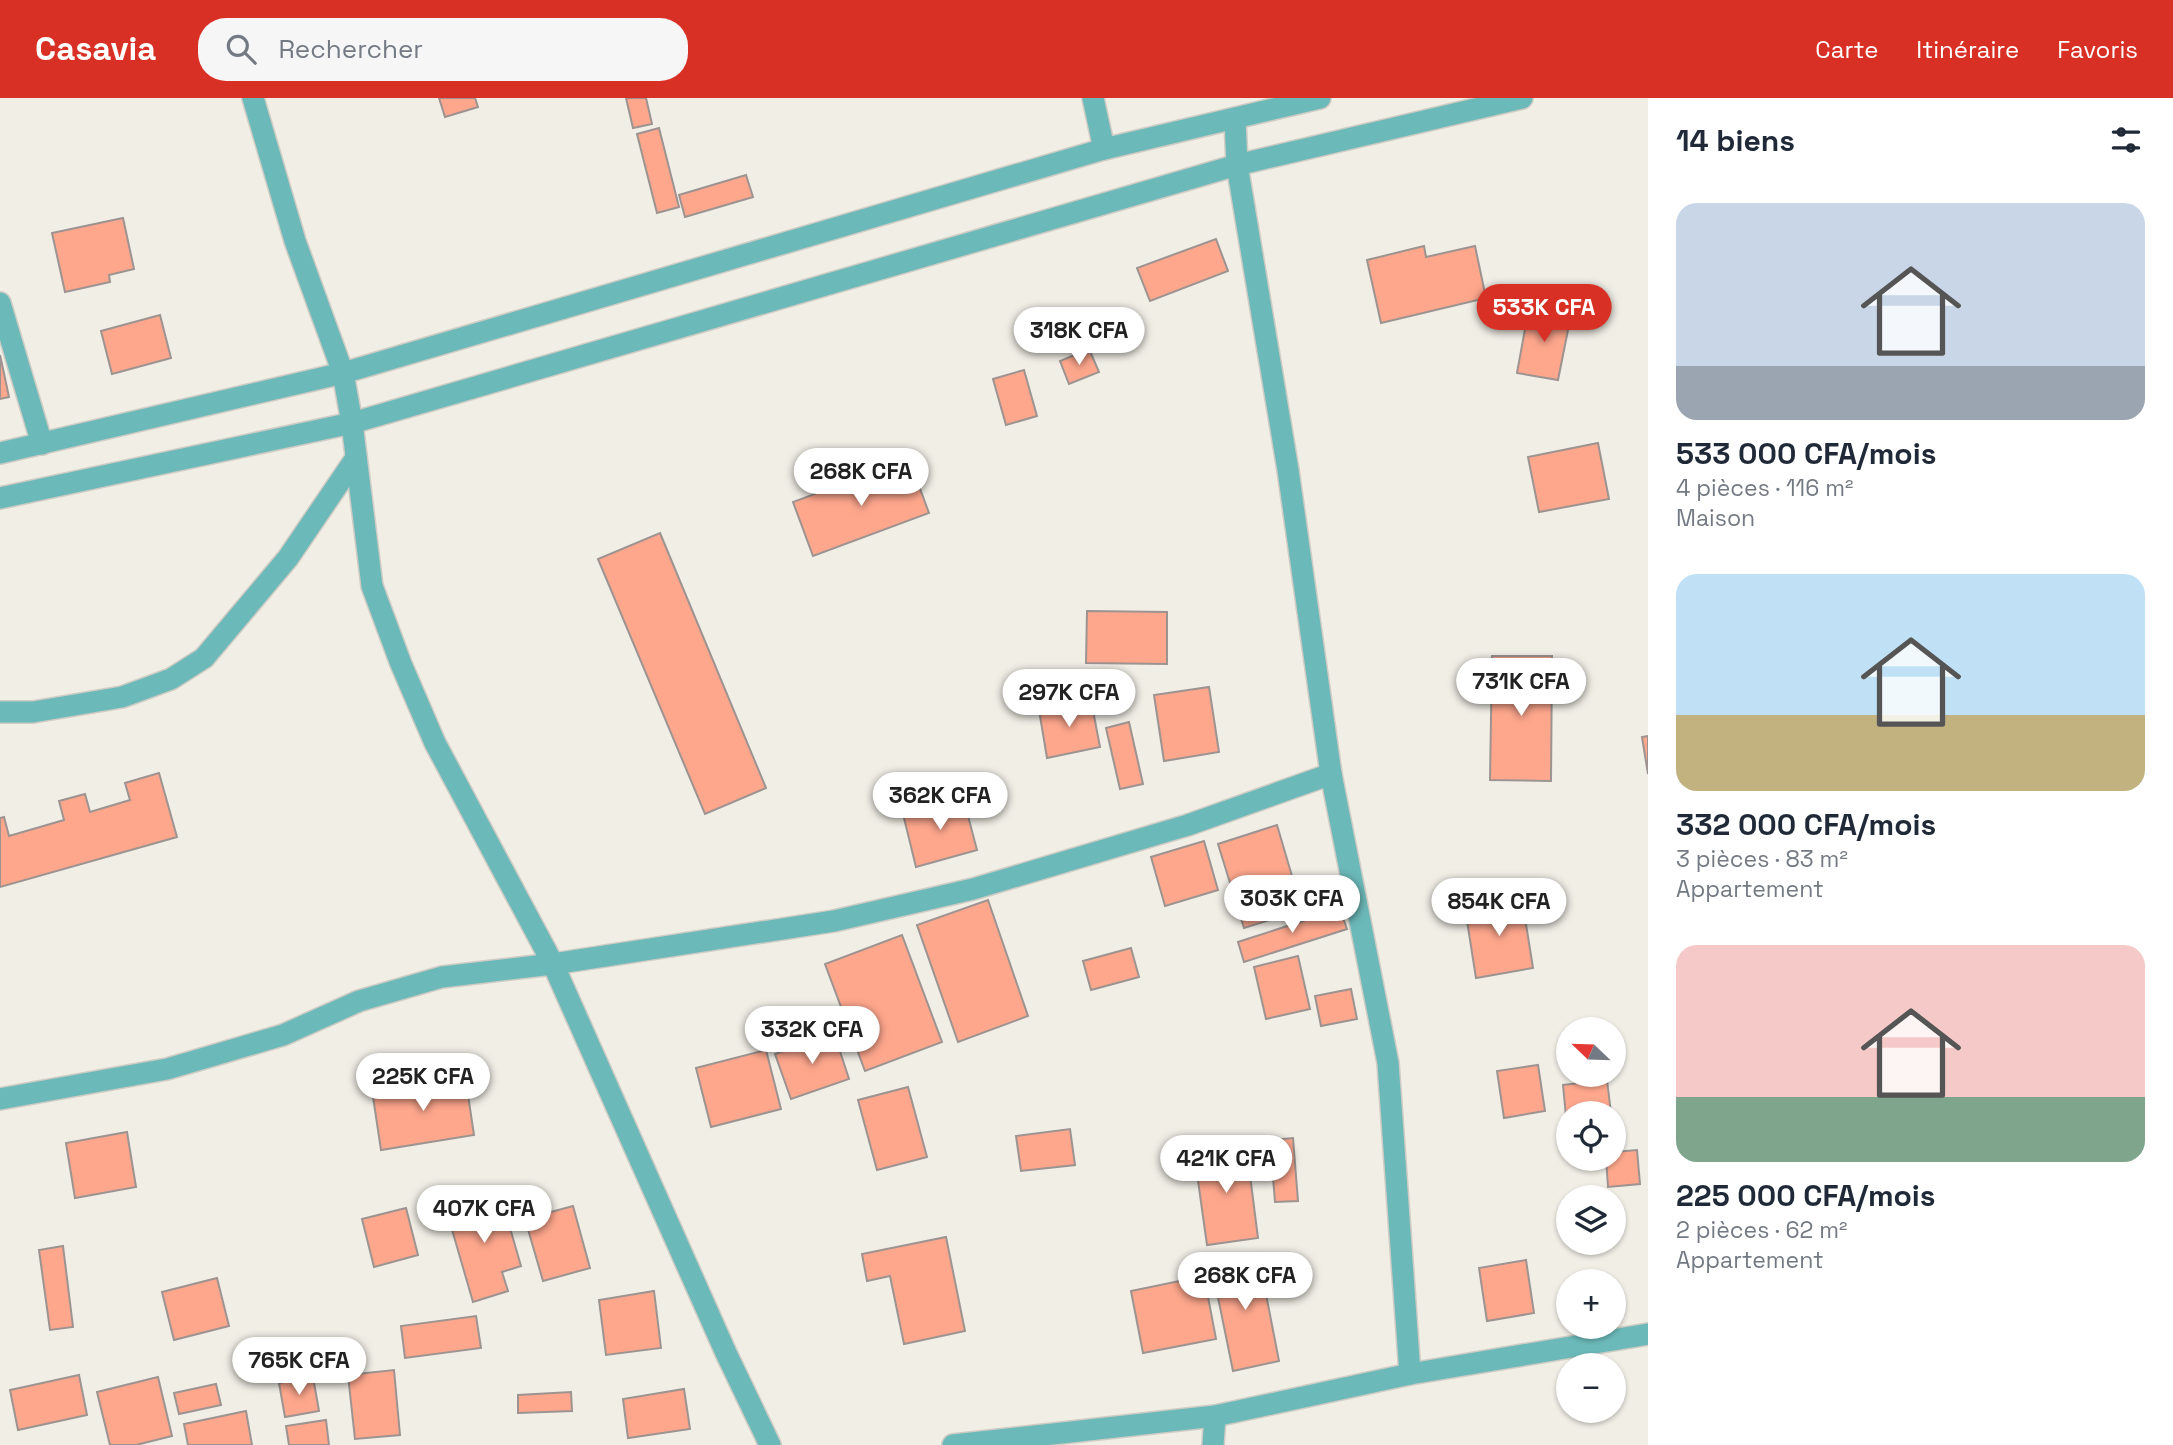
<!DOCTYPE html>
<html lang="fr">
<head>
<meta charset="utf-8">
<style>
	body { margin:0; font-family:"Space Grotesk",sans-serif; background:#f6f6f7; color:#1f2937; height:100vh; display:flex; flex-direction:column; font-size:26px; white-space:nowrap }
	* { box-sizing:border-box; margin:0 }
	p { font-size:23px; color:#747a83 }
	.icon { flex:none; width:38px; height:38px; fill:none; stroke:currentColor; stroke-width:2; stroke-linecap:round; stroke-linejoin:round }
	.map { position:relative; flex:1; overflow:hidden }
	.drawer { display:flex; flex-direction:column; background:#fff; width:525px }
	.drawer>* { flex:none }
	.needle { width:46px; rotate:293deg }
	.fabs { position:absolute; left:1556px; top:919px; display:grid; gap:14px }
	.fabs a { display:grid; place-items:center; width:70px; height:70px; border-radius:50%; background:#fff; box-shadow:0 2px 5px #0004; font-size:35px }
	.price { position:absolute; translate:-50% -60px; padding:0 16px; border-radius:24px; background:#fff; color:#222; font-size:23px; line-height:46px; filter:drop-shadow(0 2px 4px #0008) }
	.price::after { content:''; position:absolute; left:50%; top:42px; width:21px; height:16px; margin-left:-10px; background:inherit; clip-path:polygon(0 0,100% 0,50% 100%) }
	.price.active { background:#d93025; color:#fff }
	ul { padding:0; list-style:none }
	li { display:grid; align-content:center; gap:14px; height:371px; padding:0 28px }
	li span { display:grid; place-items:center; height:217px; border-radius:21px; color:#555 }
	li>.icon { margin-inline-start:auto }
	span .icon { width:126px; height:126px; fill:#fffc; stroke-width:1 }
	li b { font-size:30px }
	h2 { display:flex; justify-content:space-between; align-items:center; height:84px; padding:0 28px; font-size:30px }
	header { display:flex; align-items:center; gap:42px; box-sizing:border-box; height:98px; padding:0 35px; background:#d93025; color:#fff }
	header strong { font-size:33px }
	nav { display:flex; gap:38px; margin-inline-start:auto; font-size:24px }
	.search { width:490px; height:63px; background:#f6f6f7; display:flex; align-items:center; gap:18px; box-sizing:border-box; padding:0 24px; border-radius:28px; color:#747a83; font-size:26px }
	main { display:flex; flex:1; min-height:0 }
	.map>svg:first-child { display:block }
	.building { fill:#fea78d; stroke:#9d9390; stroke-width:2 }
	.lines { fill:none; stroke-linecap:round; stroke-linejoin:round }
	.street-casing { stroke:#ceccc4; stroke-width:24 }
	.street { stroke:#6cb9b9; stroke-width:21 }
</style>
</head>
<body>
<header>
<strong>Casavia</strong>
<div class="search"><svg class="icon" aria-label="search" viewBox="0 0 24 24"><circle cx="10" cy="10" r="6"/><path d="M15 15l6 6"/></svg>Rechercher</div>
<nav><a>Carte</a><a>Itinéraire</a><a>Favoris</a></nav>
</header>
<main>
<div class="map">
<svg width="1648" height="1347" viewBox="0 0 1648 1347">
	<rect width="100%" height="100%" fill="#f0eee5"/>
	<g class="building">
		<polygon points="439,0 475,0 478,9 445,19"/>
		<polygon points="626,0 646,0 652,26 633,30"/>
		<polygon points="659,30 679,109 657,115 637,36"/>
		<polygon points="746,77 753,99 685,119 679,97"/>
		<polygon points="123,120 134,171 109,177 110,184 65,194 52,135"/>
		<polygon points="1216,141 1228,173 1150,203 1137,170"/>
		<polygon points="1424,148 1426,159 1475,148 1486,200 1381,225 1367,162"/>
		<polygon points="1529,209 1571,217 1558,282 1517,275"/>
		<polygon points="160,217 171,260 112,276 101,233"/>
		<polygon points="1089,251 1099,274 1069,286 1060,263"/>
		<polygon points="0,257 9,299 0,301"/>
		<polygon points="1024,272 1037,318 1006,327 993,281"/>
		<polygon points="1598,345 1609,401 1539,414 1528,359"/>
		<polygon points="909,361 929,415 813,458 793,404"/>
		<polygon points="660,435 766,690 705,716 598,461"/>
		<polygon points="1087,513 1167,514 1167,566 1086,565"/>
		<polygon points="1492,558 1552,558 1551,683 1490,682"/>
		<polygon points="1209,589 1219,654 1164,663 1154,597"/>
		<polygon points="1091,602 1100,649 1047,660 1039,612"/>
		<polygon points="1129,624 1143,686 1120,691 1106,630"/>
		<polygon points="1648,638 1648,676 1642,639"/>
		<polygon points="159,675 177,739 0,789 0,720 4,719 9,738 64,722 59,703 85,696 90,714 130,702 125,685"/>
		<polygon points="963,699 977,752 916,769 903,716"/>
		<polygon points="1277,727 1302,812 1244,830 1218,746"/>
		<polygon points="1204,743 1218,792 1165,808 1151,759"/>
		<polygon points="1522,801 1533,870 1476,880 1465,810"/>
		<polygon points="988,802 1028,918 958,944 917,827"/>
		<polygon points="1340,811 1347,831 1244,864 1238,844"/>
		<polygon points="902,837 942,944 865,973 825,866"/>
		<polygon points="1131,850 1139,879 1091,892 1083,863"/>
		<polygon points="1298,858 1310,911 1266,921 1254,869"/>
		<polygon points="1351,891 1357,921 1321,928 1315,898"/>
		<polygon points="834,935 849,981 791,1001 775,956"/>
		<polygon points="766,952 781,1011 711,1029 696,970"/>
		<polygon points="1538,967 1545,1013 1504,1020 1497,973"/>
		<polygon points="465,977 474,1037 381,1052 372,992"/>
		<polygon points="1607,982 1611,1015 1568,1015 1568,1040 1563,987"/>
		<polygon points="908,989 927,1059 877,1072 858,1002"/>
		<polygon points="1070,1031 1075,1067 1021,1073 1016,1038"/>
		<polygon points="127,1034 136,1089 75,1100 66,1045"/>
		<polygon points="1293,1040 1298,1103 1275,1104 1270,1042"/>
		<polygon points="1246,1046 1258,1140 1207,1147 1194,1054"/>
		<polygon points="1637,1052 1640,1086 1608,1089 1606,1060 1614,1060 1614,1054"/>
		<polygon points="500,1095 521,1168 502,1174 508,1193 473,1204 446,1111"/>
		<polygon points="573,1108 590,1170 543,1183 525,1121"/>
		<polygon points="406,1110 418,1157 374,1169 362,1121"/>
		<polygon points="946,1139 965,1233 904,1246 890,1178 867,1183 862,1156"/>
		<polygon points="63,1148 73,1229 50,1232 39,1152"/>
		<polygon points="1258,1155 1279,1263 1233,1273 1211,1165"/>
		<polygon points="1526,1162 1534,1215 1487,1223 1479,1170"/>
		<polygon points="1204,1178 1216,1241 1143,1255 1131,1193"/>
		<polygon points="217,1180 229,1228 174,1242 162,1194"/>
		<polygon points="654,1193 661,1250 606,1257 599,1202"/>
		<polygon points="476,1218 481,1250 405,1260 401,1228"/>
		<polygon points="394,1272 400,1337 355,1341 348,1277"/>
		<polygon points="79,1277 87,1317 18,1332 10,1292"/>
		<polygon points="158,1279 172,1338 136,1347 110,1347 97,1294"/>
		<polygon points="313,1279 319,1313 285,1319 279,1285"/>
		<polygon points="216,1286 221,1307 179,1316 174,1295"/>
		<polygon points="684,1291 690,1331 628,1340 623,1301"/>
		<polygon points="571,1294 572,1313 518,1315 518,1297"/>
		<polygon points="246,1313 252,1347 188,1347 184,1326"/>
		<polygon points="326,1322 329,1347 289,1347 286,1328"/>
	</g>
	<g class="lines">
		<defs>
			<g id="street">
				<polyline points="253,0 295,143 343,275 352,325 372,488 401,566 435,645 553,866 726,1255 770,1347"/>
				<polyline points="1093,0 1104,51"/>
				<polyline points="1235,21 1237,67 1288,372 1331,676 1388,965 1410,1276"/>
				<polyline points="0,205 42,346"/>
				<polyline points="0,355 343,275 1104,51 1320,0"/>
				<polyline points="0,400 352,325 1237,67 1522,0"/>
				<polyline points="0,614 33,614 122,599 171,581 204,560 288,460 356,360"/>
				<polyline points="0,1001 167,971 283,937 359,903 442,879 553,866 834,823 973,791 1188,727 1331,676"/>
				<polyline points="953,1347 1215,1318 1410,1276 1648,1236"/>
				<polyline points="1213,1347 1215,1318"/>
			</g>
		</defs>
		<use href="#street" class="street-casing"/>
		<use href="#street" class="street"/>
	</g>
</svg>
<div class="fabs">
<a><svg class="needle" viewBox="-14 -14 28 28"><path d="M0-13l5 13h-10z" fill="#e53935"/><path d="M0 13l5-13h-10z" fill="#747a83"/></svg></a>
<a><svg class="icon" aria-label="locate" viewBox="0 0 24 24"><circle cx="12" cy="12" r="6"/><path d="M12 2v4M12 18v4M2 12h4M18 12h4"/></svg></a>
<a><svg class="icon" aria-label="layers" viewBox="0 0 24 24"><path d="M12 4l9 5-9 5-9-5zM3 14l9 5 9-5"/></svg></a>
<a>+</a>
<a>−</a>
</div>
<b class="price active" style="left:1544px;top:246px">533K CFA</b>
<b class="price" style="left:1079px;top:269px">318K CFA</b>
<b class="price" style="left:861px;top:410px">268K CFA</b>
<b class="price" style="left:1521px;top:620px">731K CFA</b>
<b class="price" style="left:1069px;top:631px">297K CFA</b>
<b class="price" style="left:940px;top:734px">362K CFA</b>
<b class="price" style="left:1292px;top:837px">303K CFA</b>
<b class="price" style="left:1499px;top:840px">854K CFA</b>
<b class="price" style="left:812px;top:968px">332K CFA</b>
<b class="price" style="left:423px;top:1015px">225K CFA</b>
<b class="price" style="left:1226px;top:1097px">421K CFA</b>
<b class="price" style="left:484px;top:1147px">407K CFA</b>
<b class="price" style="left:1245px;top:1214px">268K CFA</b>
<b class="price" style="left:299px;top:1299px">765K CFA</b>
</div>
<section class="drawer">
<h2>14 biens<svg class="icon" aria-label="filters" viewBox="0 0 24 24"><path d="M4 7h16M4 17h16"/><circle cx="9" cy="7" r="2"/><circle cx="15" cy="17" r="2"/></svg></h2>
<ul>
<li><span style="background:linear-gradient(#c9d6e8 75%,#9aa5b1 0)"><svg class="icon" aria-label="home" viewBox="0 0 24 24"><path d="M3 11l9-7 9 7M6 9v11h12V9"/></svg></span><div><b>533 000 CFA/mois</b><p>4 pièces · 116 m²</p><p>Maison</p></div></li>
<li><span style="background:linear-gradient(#bfe0f5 65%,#c2b280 0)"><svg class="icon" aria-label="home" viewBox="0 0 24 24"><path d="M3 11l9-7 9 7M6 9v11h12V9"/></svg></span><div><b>332 000 CFA/mois</b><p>3 pièces · 83 m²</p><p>Appartement</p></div></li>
<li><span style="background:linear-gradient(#f6c9c9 70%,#7fa58c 0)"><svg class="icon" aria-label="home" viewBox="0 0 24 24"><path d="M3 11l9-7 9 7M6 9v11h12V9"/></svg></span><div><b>225 000 CFA/mois</b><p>2 pièces · 62 m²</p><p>Appartement</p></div></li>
</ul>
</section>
</main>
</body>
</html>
